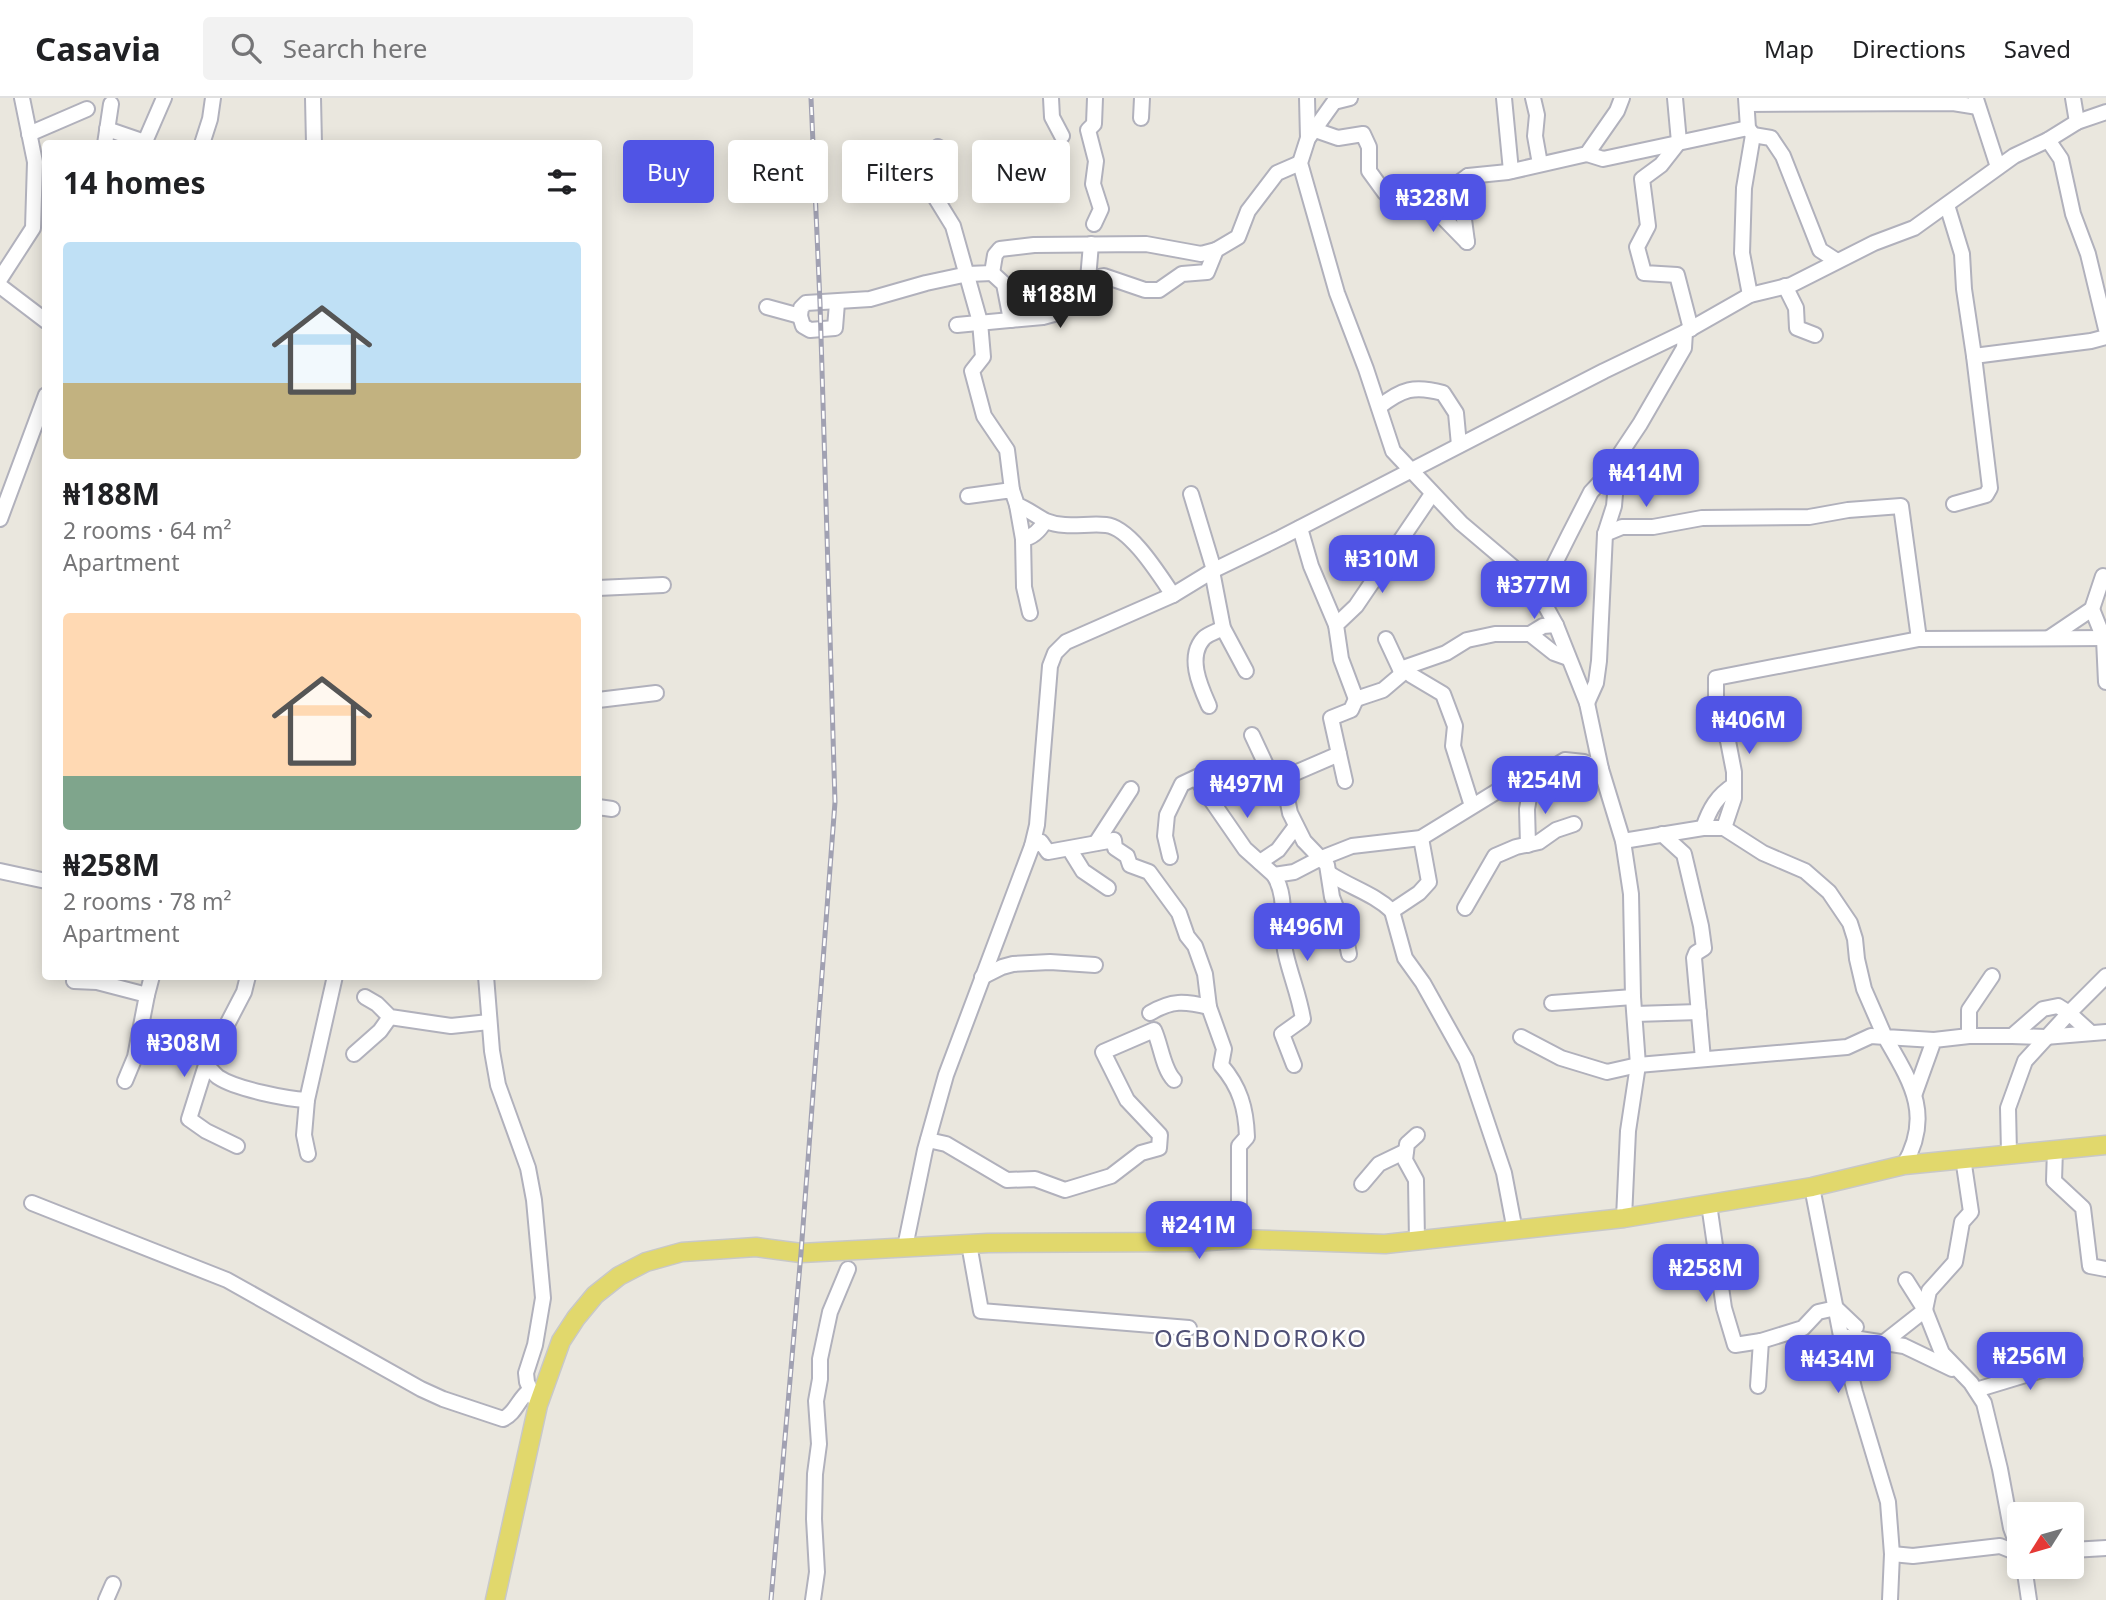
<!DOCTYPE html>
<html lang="en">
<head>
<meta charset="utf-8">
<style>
	body { margin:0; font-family:"Noto Sans",sans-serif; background:#f2f2f2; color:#202124; height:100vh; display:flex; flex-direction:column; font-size:26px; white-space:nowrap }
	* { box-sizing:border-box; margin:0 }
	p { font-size:23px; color:#757577 }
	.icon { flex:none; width:38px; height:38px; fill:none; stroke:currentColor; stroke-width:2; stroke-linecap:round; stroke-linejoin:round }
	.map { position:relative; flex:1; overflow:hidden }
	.sheet { position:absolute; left:42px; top:42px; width:560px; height:840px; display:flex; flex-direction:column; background:#fff; border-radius:7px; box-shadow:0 4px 18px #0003 }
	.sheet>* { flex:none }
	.guide { position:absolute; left:623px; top:42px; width:665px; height:63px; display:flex; gap:14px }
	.needle { width:46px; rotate:233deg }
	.tools { position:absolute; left:2007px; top:1404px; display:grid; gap:14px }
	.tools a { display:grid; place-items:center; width:77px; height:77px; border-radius:7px; background:#fff; box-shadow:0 4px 18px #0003; font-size:35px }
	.price { position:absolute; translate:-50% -60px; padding:0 16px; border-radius:14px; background:#5054e5; color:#fff; font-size:23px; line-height:46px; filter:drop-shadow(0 2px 4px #0008) }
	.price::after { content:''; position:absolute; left:50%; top:42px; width:21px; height:16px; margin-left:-10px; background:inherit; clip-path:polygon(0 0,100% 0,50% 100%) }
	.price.selected { background:#222; color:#fff }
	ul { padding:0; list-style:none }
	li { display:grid; align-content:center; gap:14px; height:371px; padding:0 21px }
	li span { display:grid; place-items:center; height:217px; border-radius:7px; color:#555 }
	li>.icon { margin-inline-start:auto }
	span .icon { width:126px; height:126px; fill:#fffc; stroke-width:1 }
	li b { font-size:30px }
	h2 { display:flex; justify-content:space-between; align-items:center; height:84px; padding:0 21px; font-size:30px }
	.pill { padding:0 24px; border-radius:7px; background:#fff; box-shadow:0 4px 18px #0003; font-size:24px; line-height:63px }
	.pill.selected { background:#5054e5; color:#fff }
	header { display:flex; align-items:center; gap:42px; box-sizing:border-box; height:98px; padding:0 35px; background:#fff; border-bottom:2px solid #e0e0e0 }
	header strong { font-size:33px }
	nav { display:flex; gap:38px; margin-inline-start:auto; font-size:24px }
	.search { width:490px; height:63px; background:#f2f2f2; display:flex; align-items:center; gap:18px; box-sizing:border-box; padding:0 24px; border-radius:7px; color:#757577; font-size:26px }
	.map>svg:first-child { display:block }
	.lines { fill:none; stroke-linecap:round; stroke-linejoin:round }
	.minor-casing { stroke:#b1b1bc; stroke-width:18 }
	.major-casing { stroke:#c8c8c8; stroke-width:21 }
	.minor { stroke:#fff; stroke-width:14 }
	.major { stroke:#e1d86c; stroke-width:18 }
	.rail-casing { stroke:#a1a1b2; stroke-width:5 }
	.rail { stroke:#fff; stroke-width:2.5; stroke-dasharray:8; stroke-linecap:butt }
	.labels { text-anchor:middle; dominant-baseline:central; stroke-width:5; stroke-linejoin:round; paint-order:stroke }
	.quarter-label { font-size:24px; letter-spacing:2px; fill:#4f5076; stroke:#fff }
</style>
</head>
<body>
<header>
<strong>Casavia</strong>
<div class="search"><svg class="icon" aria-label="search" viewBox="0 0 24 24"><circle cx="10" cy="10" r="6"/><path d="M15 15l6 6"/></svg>Search here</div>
<nav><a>Map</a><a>Directions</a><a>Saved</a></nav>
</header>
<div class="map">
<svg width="2106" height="1502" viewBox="0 0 2106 1502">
	<rect width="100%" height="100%" fill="#eae7de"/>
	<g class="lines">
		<defs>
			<g id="minor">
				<polyline points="313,0 314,46"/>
				<polyline points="1051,0 1052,19 1062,38"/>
				<polyline points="1307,0 1308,40 1300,65 1337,195 1366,271 1393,353 1461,425 1520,475 1545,507 1556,527 1587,605 1601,671 1623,743 1631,796 1633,899 1638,967 1628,1033 1624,1120"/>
				<polyline points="1504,0 1511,73"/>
				<polyline points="1533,0 1537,17 1535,38 1540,66"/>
				<polyline points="1675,0 1679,44 1661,67 1642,81 1648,128 1637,149 1644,175 1677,177 1691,231"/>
				<polyline points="1746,0 1748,30 1753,37 1744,90 1742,155 1750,197"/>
				<polyline points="2073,0 2077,24"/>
				<polyline points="1976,1 1998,69"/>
				<polyline points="1747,6 1953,5 1978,9"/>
				<polyline points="1141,20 1142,0"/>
				<polyline points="107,31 145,44"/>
				<polyline points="1315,32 1338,40 1363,36 1369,49 1369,73 1385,95 1420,99 1443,96 1468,78 1508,74 1587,56 1617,13 1622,0"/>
				<polyline points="29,36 87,11"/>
				<polyline points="1753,37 1771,40 1783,58 1820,152 1837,163"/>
				<polyline points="1309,39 1334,4 1350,0"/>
				<polyline points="2048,42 2061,61 2073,116 2088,156 2106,231"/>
				<polyline points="105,46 111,6"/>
				<polyline points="144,46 164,0"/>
				<polyline points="202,46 210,21 213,0"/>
				<polyline points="938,49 929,89 953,128 980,224 983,259 972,273 984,318 1007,352 1012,392"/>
				<polyline points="1587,56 1603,61 1748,30"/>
				<polyline points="1420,99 1425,101 1467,144"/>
				<polyline points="1947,107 1962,156 1964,191 1974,258 2091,243 2106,239"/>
				<polyline points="1094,126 1101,111 1093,86 1096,63 1088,32 1094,26 1095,0"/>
				<polyline points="1467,144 1463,114 1468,78"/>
				<polyline points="992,175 1004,186 1011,222"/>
				<polyline points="0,181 33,130 35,64 22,0"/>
				<polyline points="1088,181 1104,178 1145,192 1159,192 1182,176 1207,174 1216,152 1238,139 1248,113 1277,75 1300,65"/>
				<polyline points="0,188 46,223"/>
				<polyline points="1785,188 1796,210 1797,230 1815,237"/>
				<polyline points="767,209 800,218 801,210 806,205 870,201 926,185 968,176 992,175 995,157 1000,151 1034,147 1146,146 1201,156 1216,152"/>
				<polyline points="800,218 803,228 810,232 835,230 837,205"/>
				<polyline points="957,227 1043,219 1054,216 1088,181 1091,146"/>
				<path d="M1379 309C1402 291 1414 287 1443 295L1456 315 1459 347"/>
				<polyline points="1191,396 1214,472"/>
				<path d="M968 398 1012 392 1017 407C1028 411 1036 418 1046 423 1065 431 1086 425 1106 427 1130 429 1160 478 1173 497"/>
				<polyline points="1954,406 1986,397 1990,390 1974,258"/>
				<polyline points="1017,407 1023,441"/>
				<polyline points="0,421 46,297"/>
				<polyline points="1300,430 1311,468 1336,527"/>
				<polyline points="1605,436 1622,429 1653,429 1702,420 1809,419 1848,412 1901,408 1919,541"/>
				<polyline points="1212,473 1223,530 1246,573"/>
				<polyline points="598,490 663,487"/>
				<polyline points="1545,507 1554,467 1569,437 1591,394 1604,380 1640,326 1684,250 1685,234"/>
				<polyline points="2092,511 2104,541 2106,584"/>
				<path d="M1030 515 1024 489 1023 441C1034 439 1040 432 1045 423"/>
				<polyline points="1530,536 1554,555 1568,560"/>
				<polyline points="2049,540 2092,511 2103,478"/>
				<polyline points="1386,541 1400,571 1446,555 1467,542 1495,536 1530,536 1543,528 1556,527"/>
				<polyline points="1406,570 1411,577 1443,596 1455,628 1453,648 1472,708"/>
				<polyline points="1400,571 1403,575 1383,592 1356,601 1341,561 1336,527 1356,508 1432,396"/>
				<polyline points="598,602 656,595"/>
				<polyline points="1587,605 1596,585 1599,563 1605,436 1614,408 1618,362"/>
				<path d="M1209 608C1201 590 1186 559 1204 540 1208 536 1218 533 1223 530"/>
				<polyline points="1252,637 1267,669 1285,690 1290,715 1304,743 1327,767 1332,799 1344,830 1349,856"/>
				<polyline points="1345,683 1331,620 1351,612 1356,601"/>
				<polyline points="1285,690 1288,678 1339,656"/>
				<polyline points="598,709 612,711"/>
				<path d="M1703 730C1710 710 1717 698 1734 687"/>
				<polyline points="1724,730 1734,700 1734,674 1728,643 1716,613 1716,580 1919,541 2106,540"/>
				<polyline points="1662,736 1684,756 1701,828 1704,850 1696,855 1694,860 1703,961"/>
				<polyline points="1421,740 1429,784 1419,795 1392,813 1405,860 1423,885 1466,962 1504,1075 1515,1133"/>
				<polyline points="1623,743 1703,730 1724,730 1763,755 1805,773 1829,794 1850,825 1855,841 1857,861 1864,891 1885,939 1934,942"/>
				<polyline points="1096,745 1131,691"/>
				<polyline points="1528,747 1527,711 1532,682"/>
				<path d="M1032 748 1041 744 1048 754 1114 742 1115 750 1127 758 1130 767 1149 774 1179 815 1187 838 1195 848 1205 876 1209 909 1224 951 1221 967C1240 989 1246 1010 1247 1039L1239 1048V1141"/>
				<polyline points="1070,752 1083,773 1108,790"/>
				<polyline points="1170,759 1165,738 1167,717 1182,686 1199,678 1200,686 1245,751 1274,777"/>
				<polyline points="1260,764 1278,752 1296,728"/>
				<polyline points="0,773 46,783"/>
				<path d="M1330 776C1352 790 1374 796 1392 813"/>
				<polyline points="1465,810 1495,758 1516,749 1539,744 1556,732 1574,726"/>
				<polyline points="76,878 74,883 97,884 147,897 135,959 125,983"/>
				<polyline points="486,878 492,953 498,987 528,1070 534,1102 543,1200 535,1247 526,1275 527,1284 534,1300"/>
				<polyline points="982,879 1002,869 1013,866 1050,864 1095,867"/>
				<polyline points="147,897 152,878"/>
				<polyline points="365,899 377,906 390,919 451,928 489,924"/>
				<polyline points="1552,905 1633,899"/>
				<path d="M1150 915C1172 902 1184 903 1209 909"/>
				<polyline points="1635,916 1699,914"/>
				<polyline points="1969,938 2012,938 2043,911 2058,908 2069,915 2106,878"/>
				<polyline points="2012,938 2045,939 2106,934"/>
				<path d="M1521 939 1561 960 1607 974 1638 967 1847 949 1871 938 1885 939C1911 984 1933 1017 1904 1067"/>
				<polyline points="354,956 380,933 390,919"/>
				<path d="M206 967C210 970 214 976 218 979 236 991 286 1001 307 1002"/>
				<path d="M1294 967 1282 936 1303 921C1299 897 1291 879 1286 857 1279 830 1289 801 1274 777L1294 774 1319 761 1352 748 1421 740 1504 689 1532 682 1565 662 1584 664 1601 671"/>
				<polyline points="1915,995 1934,942 1969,938 1969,912 1992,878"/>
				<polyline points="1417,1037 1407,1046 1405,1062 1416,1082 1417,1143"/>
				<path d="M928 1042 946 1046 1007 1082 1035 1081 1065 1092 1111 1078 1141 1055 1159 1050 1160 1037 1127 1002 1103 954 1154 932C1161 947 1163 971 1174 982"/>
				<polyline points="237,1048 206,1033 189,1021 206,967 244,894 248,878"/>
				<polyline points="2055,1051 2054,1083 2083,1110 2090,1168 2106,1171"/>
				<polyline points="2009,1055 2008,1010 2025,963 2069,915 2091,935"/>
				<polyline points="308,1056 304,1037 307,1002 335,878"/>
				<polyline points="1362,1086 1379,1066 1406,1053"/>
				<polyline points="1812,1089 1841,1238 1855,1294 1888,1404 1892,1456 1890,1502"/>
				<path d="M32 1105 227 1182 421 1291 443 1301 503 1321C516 1315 518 1301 530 1292"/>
				<polyline points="1709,1106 1724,1210 1735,1247 1761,1243"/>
				<polyline points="969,1146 981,1213 1189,1230"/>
				<polyline points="905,1149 925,1052 946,977 1032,748 1037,727 1050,568 1055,555 1066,544 1173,497 1214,472 1280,440 1604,273 1685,234 1750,197 1791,187 1874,145 1914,130 2014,58 2048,42 2077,24 2106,14"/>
				<polyline points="1906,1182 1925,1212 1942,1255 1971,1285 1984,1305 2000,1371 2011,1430 2020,1455"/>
				<polyline points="1841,1238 1904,1248 1952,1271"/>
				<polyline points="1883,1245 1925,1212 1929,1193 1955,1164 1962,1124 1971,1114 1963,1060"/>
				<polyline points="1758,1288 1761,1243 1803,1230 1818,1214 1836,1210 1856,1229"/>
				<polyline points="1976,1292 2075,1262"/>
				<polyline points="2072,1452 2106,1450"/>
				<polyline points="1892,1456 1913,1458 2000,1448 2020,1456"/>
				<polyline points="2024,1468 2029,1502"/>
				<polyline points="106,1502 113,1486"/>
				<polyline points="813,1502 817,1474 814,1421 815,1376 819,1346 816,1303 820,1281 820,1261 830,1214 848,1171"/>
			</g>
			<polyline id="major" points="495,1502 538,1307 561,1243 576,1220 595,1197 619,1178 646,1164 682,1154 756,1149 801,1155 988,1145 1193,1144 1239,1141 1385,1146 1624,1120 1812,1089 1904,1067 2106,1047"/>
		</defs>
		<use href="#minor" class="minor-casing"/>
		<use href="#major" class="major-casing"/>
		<use href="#minor" class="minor"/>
		<use href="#major" class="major"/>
		<defs>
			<polyline id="rail" points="771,1502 801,1155 835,704 820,205 811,0"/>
		</defs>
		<use href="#rail" class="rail-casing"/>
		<use href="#rail" class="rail"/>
	</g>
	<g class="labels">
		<g class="quarter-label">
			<text x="1261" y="1239">OGBONDOROKO</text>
		</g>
	</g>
</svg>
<div class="tools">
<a><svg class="needle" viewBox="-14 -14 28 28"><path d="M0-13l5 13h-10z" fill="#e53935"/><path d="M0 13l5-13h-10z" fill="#757577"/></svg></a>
</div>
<b class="price" style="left:1433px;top:136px">₦328M</b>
<b class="price selected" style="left:1060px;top:232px">₦188M</b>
<b class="price" style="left:1646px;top:411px">₦414M</b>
<b class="price" style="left:1382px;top:497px">₦310M</b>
<b class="price" style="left:1534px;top:523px">₦377M</b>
<b class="price" style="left:1749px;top:658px">₦406M</b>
<b class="price" style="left:1545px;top:718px">₦254M</b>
<b class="price" style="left:1247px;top:722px">₦497M</b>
<b class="price" style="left:1307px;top:865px">₦496M</b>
<b class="price" style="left:184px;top:981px">₦308M</b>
<b class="price" style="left:1199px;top:1163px">₦241M</b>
<b class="price" style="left:1706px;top:1206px">₦258M</b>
<b class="price" style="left:2030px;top:1294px">₦256M</b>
<b class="price" style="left:1838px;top:1297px">₦434M</b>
<div class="guide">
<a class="pill selected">Buy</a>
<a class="pill">Rent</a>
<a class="pill">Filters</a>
<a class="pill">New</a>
</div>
<section class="sheet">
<h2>14 homes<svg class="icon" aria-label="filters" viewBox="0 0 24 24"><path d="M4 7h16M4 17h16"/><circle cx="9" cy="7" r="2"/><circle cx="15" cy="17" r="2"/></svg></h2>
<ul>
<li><span style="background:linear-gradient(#bfe0f5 65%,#c2b280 0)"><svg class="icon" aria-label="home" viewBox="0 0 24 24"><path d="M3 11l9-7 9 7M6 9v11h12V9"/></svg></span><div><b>₦188M</b><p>2 rooms · 64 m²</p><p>Apartment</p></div></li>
<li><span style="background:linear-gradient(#ffd9b3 75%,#7fa58c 0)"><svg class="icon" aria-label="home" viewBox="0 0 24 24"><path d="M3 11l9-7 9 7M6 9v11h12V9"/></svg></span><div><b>₦258M</b><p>2 rooms · 78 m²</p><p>Apartment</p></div></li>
</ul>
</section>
</div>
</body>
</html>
